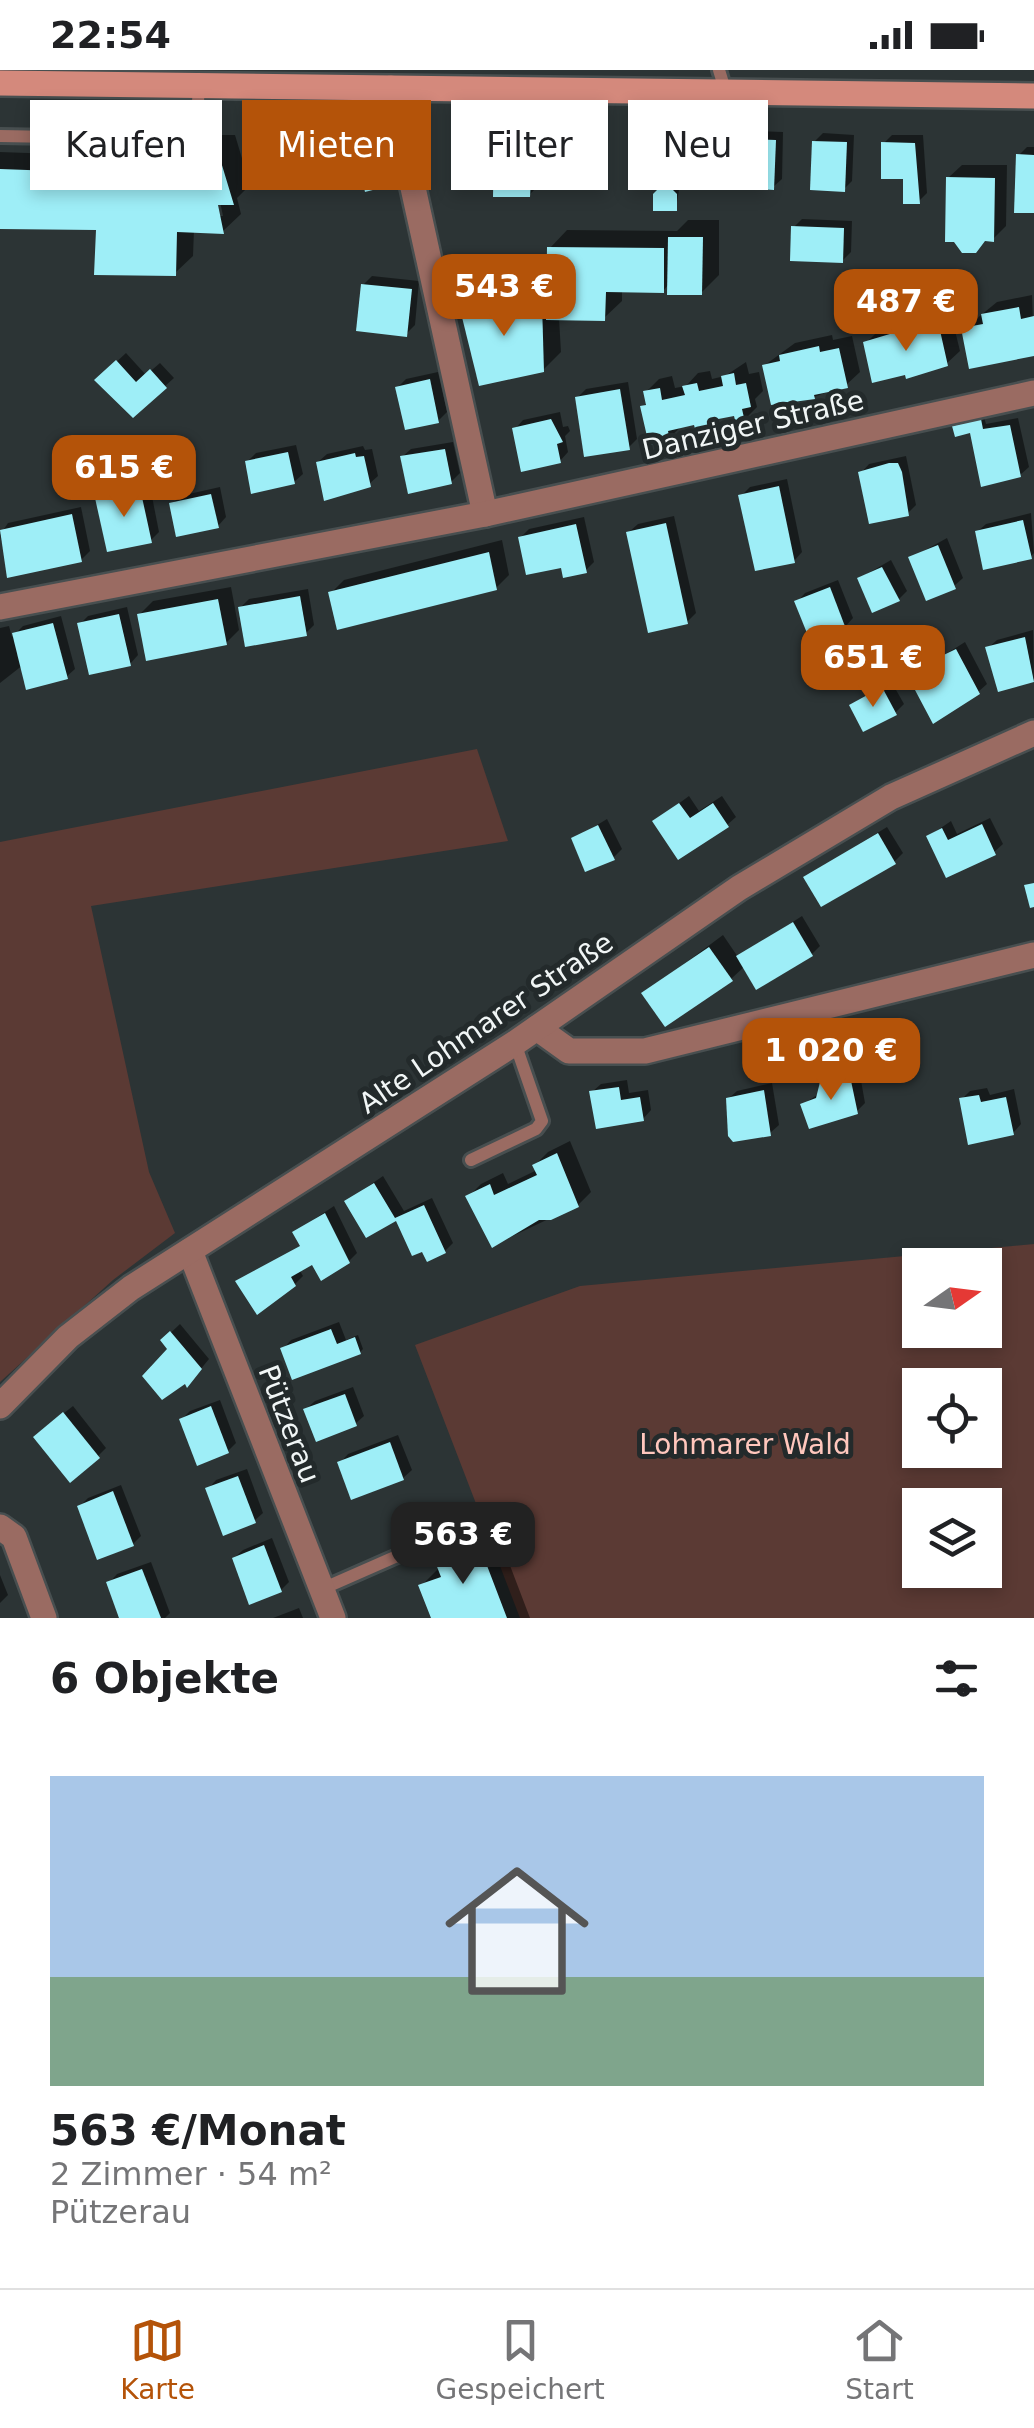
<!DOCTYPE html>
<html lang="de">
<head>
<meta charset="utf-8">
<style>
	body { margin:0; font-family:"DejaVu Sans",sans-serif; background:#f6f6f6; color:#202124; height:100vh; display:flex; flex-direction:column; font-size:38px; white-space:nowrap }
	* { box-sizing:border-box; margin:0 }
	p { font-size:32px; color:#757577 }
	.icon { flex:none; width:55px; height:55px; fill:none; stroke:currentColor; stroke-width:2; stroke-linecap:round; stroke-linejoin:round }
	.map { position:relative; height:1548px; overflow:hidden }
	.drawer { display:flex; flex-direction:column; background:#fff; flex:1 }
	.drawer>* { flex:none }
	.guide { position:absolute; left:30px; top:30px; width:975px; height:90px; display:flex; gap:20px }
	.needle { width:65px; rotate:76deg }
	.fabs { position:absolute; left:902px; top:1178px; display:grid; gap:20px }
	.fabs a { display:grid; place-items:center; width:100px; height:100px; border-radius:0px; background:#fff; box-shadow:0 5px 15px #0003; font-size:50px }
	.price { position:absolute; translate:-50% -85px; padding:0 22px; border-radius:20px; background:#b45309; color:#fff; font-size:32px; line-height:65px; filter:drop-shadow(0 2px 5px #0008) }
	.price::after { content:''; position:absolute; left:50%; top:60px; width:30px; height:22px; margin-left:-15px; background:inherit; clip-path:polygon(0 0,100% 0,50% 100%) }
	.price.current { background:#222; color:#fff }
	ul { padding:0; list-style:none }
	li { display:grid; align-content:center; gap:20px; height:530px; padding:0 50px }
	li+li { border-top:2px solid #e0e0e0 }
	li span { display:grid; place-items:center; height:310px; border-radius:0px; color:#555 }
	li>.icon { margin-inline-start:auto }
	span .icon { width:180px; height:180px; fill:#fffc; stroke-width:1 }
	li b { font-size:42px }
	h2 { display:flex; justify-content:space-between; align-items:center; height:120px; padding:0 50px; font-size:42px }
	.tag { padding:0 35px; border-radius:0px; background:#fff; box-shadow:0 5px 15px #0003; font-size:35px; line-height:90px }
	.tag.current { background:#b45309; color:#fff }
	.status { display:flex; justify-content:space-between; align-items:center; height:70px; padding:0 50px; background:#fff; direction:ltr }
	.status svg { height:28px; fill:currentColor }
	.dock { display:flex; justify-content:space-around; align-items:center; height:140px; border-top:2px solid #e0e0e0; background:#fff; font-size:28px; color:#757577 }
	.dock a { display:grid; justify-items:center; gap:5px }
	.dock .current { color:#b45309 }
	.map>svg:first-child { display:block }
	.green { fill:#5b3a34; fill-rule:evenodd }
	.shadow { fill:#0007; fill-rule:evenodd }
	.building { fill:#9eeef7 }
	.lines { fill:none; stroke-linecap:round; stroke-linejoin:round }
	.service-casing { stroke:#484f50; stroke-width:18 }
	.minor-casing { stroke:#484f50; stroke-width:30 }
	.secondary-casing { stroke:#484f50; stroke-width:30 }
	.service { stroke:#9a6b62; stroke-width:12 }
	.minor { stroke:#9a6b62; stroke-width:25 }
	.secondary { stroke:#d4897c; stroke-width:25 }
	.labels { text-anchor:middle; dominant-baseline:central; stroke-width:10; stroke-linejoin:round; paint-order:stroke }
	.street-label { font-size:28px; fill:#f1f6f6; stroke:#232a2b }
	.park-label { font-size:28px; fill:#ffc7bd; stroke:#232a2b }
</style>
</head>
<body>
<div class="status"><b>22:54</b><svg viewBox="0 0 49 12"><path d="M0 12V9h3v3zM5 12V6h3v6zM10 12V3h3v9zM15 12V0h3v12zM26 1h20v11H26zM47 4h2v5h-2z"/></svg></div>
<div class="map">
<svg width="1034" height="1548" viewBox="0 0 1034 1548">
	<rect width="100%" height="100%" fill="#2c3435"/>
	<g class="green">
		<polygon points="477,679 508,771 91,836 149,1102 175,1163 113,1210 0,1312 0,772"/>
		<path d="M1034 1174V1548H520L415 1275 580 1216ZM920 1195H985V1260H920ZM920 1315H985V1380H920ZM920 1435H985V1500H920Z"/>
	</g>
	<g class="shadow">
		<polygon points="389,46 403,103 394,112 353,61 362,53"/>
		<polygon points="280,53 316,53 316,67 342,65 346,98 343,101 316,84 308,92 288,92 288,109 279,118 262,79"/>
		<polygon points="505,59 528,60 528,81 535,78 539,82 538,116 529,125 497,68"/>
		<polygon points="753,61 783,62 782,109 773,117 744,70"/>
		<polygon points="823,63 854,65 852,111 844,119 814,72"/>
		<path d="M185 65H235L250 115 237 128 241 144 223 161 194 160 193 186 175 203 98 157H0V82L167 88ZM218 122 223 146H218Z"/>
		<polygon points="892,65 923,65 927,123 919,131 884,73"/>
		<polygon points="1027,77 1034,77 1034,141 1019,85"/>
		<polygon points="962,95 1007,95 1006,156 993,169 948,108"/>
		<polygon points="666,115 679,120 676,138 656,125"/>
		<polygon points="802,149 852,151 851,182 842,191 794,157"/>
		<polygon points="688,150 719,150 719,205 701,223 670,213 663,221 622,220 622,231 604,248 559,248 561,282 543,300 461,232 478,215 549,216 550,178 567,160 677,161"/>
		<polygon points="372,206 419,211 415,255 406,264 363,215"/>
		<polygon points="1032,225 1034,284 964,259 997,232"/>
		<polygon points="933,243 934,248 951,244 960,281 946,294 866,273 879,260"/>
		<polygon points="832,265 833,270 852,266 860,302 846,315 814,327 765,295 795,273"/>
		<polygon points="126,283 146,305 160,293 174,308 133,345 97,310"/>
		<polygon points="746,292 749,304 759,302 763,321 755,329 757,337 744,350 736,343 719,346 708,357 696,352 683,355 669,368 643,337 648,332 646,322 659,309 672,306 675,318 686,316 698,303 710,301 712,309 725,306"/>
		<polygon points="438,302 447,342 438,351 398,317 406,309"/>
		<polygon points="628,312 637,369 628,378 578,327 586,319"/>
		<polygon points="560,342 563,357 568,356 570,361 565,366 568,382 560,391 515,359 523,350"/>
		<polygon points="984,347 986,354 1018,348 1029,397 1020,405 983,414 981,355 955,356"/>
		<polygon points="453,372 460,403 451,412 402,387 411,379"/>
		<polygon points="296,375 303,404 294,412 247,392 256,383"/>
		<polygon points="363,376 365,380 372,379 378,406 369,414 318,392 327,384"/>
		<polygon points="906,386 916,435 908,443 861,403 869,394"/>
		<polygon points="787,409 802,482 794,491 741,426 750,417"/>
		<polygon points="149,411 159,462 151,470 98,429 107,420"/>
		<polygon points="220,417 226,447 218,456 172,434 180,426"/>
		<polygon points="81,437 90,481 81,490 9,505 0,465 8,453"/>
		<polygon points="1031,443 1034,483 1030,487 977,462 986,454"/>
		<polygon points="674,446 696,543 687,552 629,462 638,454"/>
		<polygon points="584,447 594,492 585,501 562,495 520,468 529,459"/>
		<polygon points="947,468 963,508 954,516 911,488"/>
		<polygon points="502,470 509,505 496,518 331,523 344,510"/>
		<polygon points="891,490 907,521 899,529 860,508"/>
		<polygon points="838,510 853,548 845,557 797,532 805,523"/>
		<polygon points="231,517 239,560 226,573 139,545 153,531"/>
		<polygon points="308,519 314,555 306,563 240,538 249,529"/>
		<polygon points="127,537 138,585 130,594 80,554 88,546"/>
		<polygon points="61,546 75,599 66,607 23,595 0,613 0,558 9,556 12,567 23,556"/>
		<polygon points="1033,560 1034,609 1000,619 988,578 997,570"/>
		<polygon points="965,572 987,614 978,622 918,621 937,607 930,594"/>
		<polygon points="891,611 904,634 895,643 852,635"/>
		<polygon points="689,726 699,741 722,726 736,747 727,755 655,751"/>
		<polygon points="990,748 1003,774 994,782 929,766 951,751 957,764"/>
		<polygon points="607,749 622,779 613,788 574,769"/>
		<polygon points="887,757 903,783 894,792 806,807"/>
		<polygon points="802,846 820,876 812,884 745,896 731,909 645,923 723,865 738,887"/>
		<polygon points="859,999 865,1033 856,1042 802,1035 820,1023 831,1004"/>
		<polygon points="627,1010 629,1023 648,1020 651,1040 643,1049 592,1022 601,1014"/>
		<polygon points="772,1013 779,1055 770,1063 728,1029 737,1021"/>
		<polygon points="987,1018 990,1025 1014,1019 1021,1054 1013,1063 962,1029 970,1021"/>
		<polygon points="570,1071 591,1122 578,1135 494,1175 468,1127 481,1114 503,1103 508,1114 537,1100 535,1095 548,1082"/>
		<polygon points="383,1106 404,1141 432,1128 453,1173 445,1181 397,1147 367,1165 347,1131"/>
		<polygon points="334,1136 357,1183 349,1191 312,1191 299,1199 303,1206 295,1214 239,1212 303,1175 295,1162"/>
		<polygon points="339,1252 346,1270 358,1265 363,1279 360,1282 283,1279 291,1270"/>
		<polygon points="180,1254 209,1289 195,1306 151,1296 170,1278 163,1270"/>
		<polygon points="353,1317 364,1346 355,1354 306,1339 315,1331"/>
		<polygon points="220,1330 236,1373 228,1381 182,1349 190,1341"/>
		<polygon points="73,1336 106,1378 98,1386 44,1359"/>
		<polygon points="398,1365 412,1400 403,1408 340,1393 348,1384"/>
		<polygon points="247,1399 263,1443 254,1451 208,1419 216,1410"/>
		<polygon points="121,1415 141,1466 133,1474 80,1436 88,1428"/>
		<polygon points="495,1456 530,1548 434,1548 421,1516 440,1497 437,1490 455,1472"/>
		<polygon points="272,1468 289,1512 281,1520 234,1488 243,1480"/>
		<polygon points="151,1492 170,1543 165,1548 122,1548 109,1513 117,1504"/>
		<polygon points="0,1505 8,1525 0,1533"/>
		<polygon points="299,1538 303,1548 273,1548"/>
	</g>
	<g class="building">
		<polygon points="381,53 396,114 365,122 351,60"/>
		<polygon points="268,60 309,60 309,95 280,95 280,120 260,120 259,78 269,78"/>
		<polygon points="494,67 521,67 521,87 525,85 532,91 530,127 493,127"/>
		<polygon points="339,68 344,104 315,105 312,69"/>
		<polygon points="741,69 776,70 774,120 739,118"/>
		<polygon points="812,71 847,72 845,122 810,120"/>
		<polygon points="881,72 915,73 920,134 903,134 903,109 881,109"/>
		<polygon points="165,81 218,82 234,135 218,135 224,164 177,162 176,206 94,205 96,160 0,159 0,99 164,105"/>
		<polygon points="1016,84 1034,85 1034,143 1014,143"/>
		<polygon points="946,107 995,108 994,172 985,171 976,183 962,183 954,172 945,172"/>
		<polygon points="660,117 670,117 677,124 677,141 653,141 653,124"/>
		<polygon points="791,156 844,158 843,193 790,191"/>
		<polygon points="668,167 703,167 702,225 667,225"/>
		<polygon points="547,177 664,178 664,223 606,222 605,251 546,250"/>
		<polygon points="361,214 412,219 407,267 356,261"/>
		<polygon points="458,231 542,233 544,302 479,316"/>
		<polygon points="1019,237 1021,249 1034,246 1034,286 969,299 961,258 983,254 981,244"/>
		<polygon points="920,255 921,259 939,256 948,296 906,309 905,305 872,313 863,272"/>
		<polygon points="819,276 820,282 839,278 848,318 814,325 815,329 771,335 762,295 780,291 779,285"/>
		<polygon points="116,290 136,312 150,299 167,318 133,348 94,310"/>
		<polygon points="734,303 736,315 746,313 751,337 742,339 745,352 736,354 734,346 708,351 709,359 696,362 694,355 668,361 670,371 649,375 640,336 646,335 643,321 660,318 662,330 685,325 682,316 697,313 699,321 723,316 721,306"/>
		<polygon points="430,309 439,353 405,360 395,317"/>
		<polygon points="620,319 630,380 584,387 575,327"/>
		<polygon points="551,349 563,372 557,374 561,393 521,402 512,358"/>
		<polygon points="981,349 983,359 1010,355 1021,407 981,417 970,363 955,367 952,356"/>
		<polygon points="445,379 452,414 408,424 400,386"/>
		<polygon points="288,382 295,414 251,424 245,391"/>
		<polygon points="355,383 356,387 364,386 371,417 324,431 316,392"/>
		<polygon points="889,393 898,393 902,402 909,446 869,454 858,402"/>
		<polygon points="779,416 795,493 755,501 738,425"/>
		<polygon points="140,418 152,473 107,482 95,428"/>
		<polygon points="211,424 219,458 176,467 169,433"/>
		<polygon points="72,444 82,492 7,508 0,460"/>
		<polygon points="1023,450 1032,489 983,500 975,461"/>
		<polygon points="666,453 688,554 648,563 626,462"/>
		<polygon points="576,454 587,503 563,508 561,498 526,505 518,467"/>
		<polygon points="938,475 956,519 926,531 908,487"/>
		<polygon points="489,482 497,520 337,560 328,522"/>
		<polygon points="882,497 900,531 872,543 857,508"/>
		<polygon points="830,517 846,559 811,573 794,531"/>
		<polygon points="300,526 307,566 245,577 238,537"/>
		<polygon points="218,529 227,575 146,591 137,544"/>
		<polygon points="119,544 131,596 89,605 77,553"/>
		<polygon points="53,553 68,609 26,620 12,563"/>
		<polygon points="1025,567 1034,612 998,622 985,577"/>
		<polygon points="956,579 980,624 933,654 915,620 936,610 927,593"/>
		<polygon points="882,617 897,645 863,662 849,635"/>
		<polygon points="679,733 690,748 713,733 729,757 678,790 652,751"/>
		<polygon points="982,754 996,785 946,808 926,766 942,758 948,770"/>
		<polygon points="598,755 615,790 585,802 571,768"/>
		<polygon points="878,763 896,794 821,837 803,807"/>
		<polygon points="1034,813 1034,837 1030,838 1024,815"/>
		<polygon points="793,852 813,886 756,920 736,886"/>
		<polygon points="709,877 733,911 665,957 641,923"/>
		<polygon points="850,1006 858,1044 809,1059 800,1034 816,1028 820,1012"/>
		<polygon points="619,1017 621,1030 640,1027 644,1051 596,1059 589,1021"/>
		<polygon points="764,1020 771,1066 733,1072 728,1066 726,1028"/>
		<polygon points="979,1025 981,1032 1006,1027 1014,1065 968,1075 959,1028"/>
		<polygon points="557,1083 579,1137 551,1150 539,1150 492,1178 465,1126 490,1114 494,1125 537,1105 532,1095"/>
		<polygon points="374,1113 395,1148 424,1135 446,1183 427,1192 422,1182 412,1186 396,1151 366,1168 344,1131"/>
		<polygon points="325,1143 350,1193 321,1211 312,1195 291,1207 296,1216 257,1245 235,1211 300,1176 292,1162"/>
		<polygon points="331,1259 337,1274 355,1267 361,1284 292,1310 280,1278"/>
		<polygon points="170,1261 202,1299 187,1318 185,1314 162,1330 142,1306 167,1279 160,1270"/>
		<polygon points="345,1324 357,1356 316,1372 303,1339"/>
		<polygon points="211,1336 229,1383 197,1396 179,1349"/>
		<polygon points="63,1342 100,1388 70,1413 33,1367"/>
		<polygon points="390,1372 404,1410 351,1430 337,1392"/>
		<polygon points="238,1406 256,1453 223,1466 205,1418"/>
		<polygon points="113,1421 134,1476 97,1490 77,1436"/>
		<polygon points="478,1472 507,1548 431,1548 418,1515 441,1507 434,1489"/>
		<polygon points="264,1475 282,1522 249,1535 232,1488"/>
		<polygon points="142,1499 161,1548 119,1548 106,1512"/>
	</g>
	<g class="lines">
		<defs>
			<g id="service">
				<polyline points="719,0 726,23"/>
				<polyline points="0,66 163,69 197,52 199,13"/>
				<polyline points="471,1090 536,1059 542,1051 515,973"/>
				<polyline points="322,1519 429,1472"/>
			</g>
			<g id="minor">
				<polyline points="391,18 485,444"/>
				<polyline points="0,537 485,444 1034,323"/>
				<polyline points="537,958 569,981 645,981 1034,885"/>
				<polyline points="190,1181 333,1548"/>
				<polyline points="0,1336 68,1267 131,1218 515,973 739,818 891,727 1034,663"/>
				<polyline points="0,1457 14,1467 44,1548"/>
			</g>
			<polyline id="secondary" points="0,13 1034,26"/>
		</defs>
		<use href="#service" class="service-casing"/>
		<use href="#minor" class="minor-casing"/>
		<use href="#secondary" class="secondary-casing"/>
		<use href="#service" class="service"/>
		<use href="#minor" class="minor"/>
		<use href="#secondary" class="secondary"/>
	</g>
	<g class="labels">
		<g class="street-label">
			<text transform="translate(753 355) rotate(-13)">Danziger Straße</text>
			<text transform="translate(486 953) rotate(-34)">Alte Lohmarer Straße</text>
			<text transform="translate(289 1354) rotate(69)">Pützerau</text>
		</g>
		<g class="park-label">
			<text x="745" y="1374">Lohmarer Wald</text>
		</g>
	</g>
</svg>
<div class="fabs">
<a><svg class="needle" viewBox="-14 -14 28 28"><path d="M0-13l5 13h-10z" fill="#e53935"/><path d="M0 13l5-13h-10z" fill="#757577"/></svg></a>
<a><svg class="icon" aria-label="locate" viewBox="0 0 24 24"><circle cx="12" cy="12" r="6"/><path d="M12 2v4M12 18v4M2 12h4M18 12h4"/></svg></a>
<a><svg class="icon" aria-label="layers" viewBox="0 0 24 24"><path d="M12 4l9 5-9 5-9-5zM3 14l9 5 9-5"/></svg></a>
</div>
<b class="price" style="left:504px;top:269px">543 €</b>
<b class="price" style="left:906px;top:284px">487 €</b>
<b class="price" style="left:124px;top:450px">615 €</b>
<b class="price" style="left:873px;top:640px">651 €</b>
<b class="price" style="left:831px;top:1033px">1 020 €</b>
<b class="price current" style="left:463px;top:1517px">563 €</b>
<div class="guide">
<a class="tag">Kaufen</a>
<a class="tag current">Mieten</a>
<a class="tag">Filter</a>
<a class="tag">Neu</a>
</div>
</div>
<section class="drawer">
<h2>6 Objekte<svg class="icon" aria-label="filters" viewBox="0 0 24 24"><path d="M4 7h16M4 17h16"/><circle cx="9" cy="7" r="2"/><circle cx="15" cy="17" r="2"/></svg></h2>
<ul>
<li><span style="background:linear-gradient(#a9c7e8 65%,#7fa58c 0)"><svg class="icon" aria-label="home" viewBox="0 0 24 24"><path d="M3 11l9-7 9 7M6 9v11h12V9"/></svg></span><div><b>563 €/Monat</b><p>2 Zimmer · 54 m²</p><p>Pützerau</p></div></li>
</ul>
</section>
<nav class="dock">
<a class="current"><svg class="icon" aria-label="map" viewBox="0 0 24 24"><path d="M3 6l6-2 6 2 6-2v14l-6 2-6-2-6 2zM9 4v14M15 6v14"/></svg>Karte</a>
<a><svg class="icon" aria-label="saved" viewBox="0 0 24 24"><path d="M7 4h10v16l-5-4-5 4z"/></svg>Gespeichert</a>
<a><svg class="icon" aria-label="home" viewBox="0 0 24 24"><path d="M3 11l9-7 9 7M6 9v11h12V9"/></svg>Start</a>
</nav>
</body>
</html>
